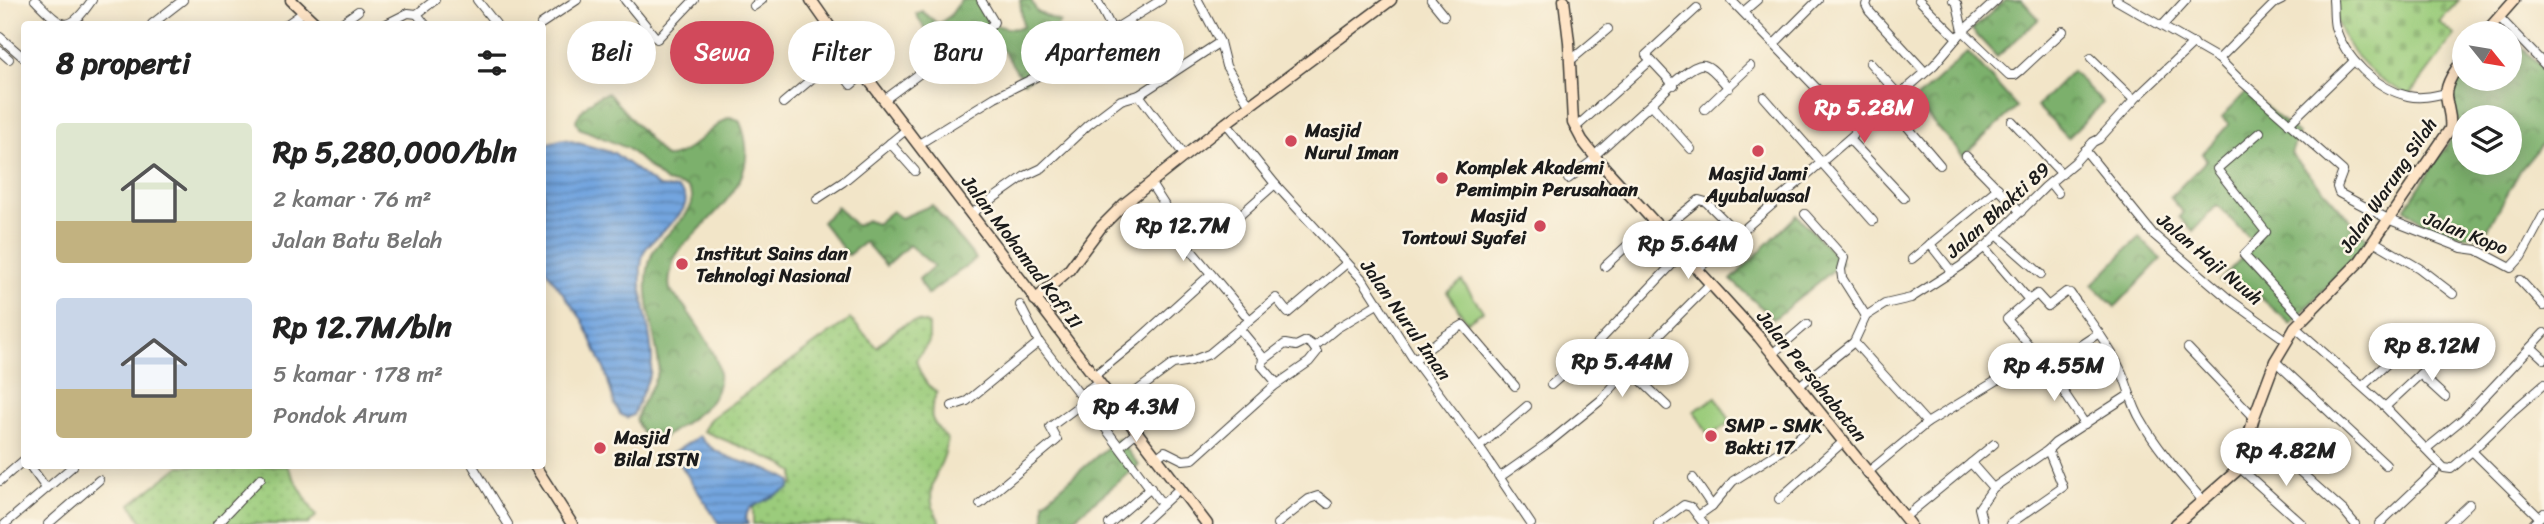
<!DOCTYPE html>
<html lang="id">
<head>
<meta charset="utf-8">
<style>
	body { margin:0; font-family:Sriracha,sans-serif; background:#f2f2f2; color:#222; height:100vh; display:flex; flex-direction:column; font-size:26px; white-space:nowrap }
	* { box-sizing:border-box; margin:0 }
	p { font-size:23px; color:#767676 }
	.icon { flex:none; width:38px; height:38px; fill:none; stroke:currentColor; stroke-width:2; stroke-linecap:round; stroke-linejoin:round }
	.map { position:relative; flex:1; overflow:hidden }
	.drawer { position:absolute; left:21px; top:21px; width:525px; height:448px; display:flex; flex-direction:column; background:#fff; border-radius:7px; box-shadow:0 4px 18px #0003 }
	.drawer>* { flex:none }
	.banner { position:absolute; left:567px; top:21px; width:665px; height:63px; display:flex; gap:14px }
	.needle { width:46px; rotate:120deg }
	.buttons { position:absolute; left:2452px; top:21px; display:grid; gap:14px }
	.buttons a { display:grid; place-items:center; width:70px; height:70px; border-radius:50%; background:#fff; box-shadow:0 4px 18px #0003; font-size:35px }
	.price { position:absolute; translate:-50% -60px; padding:0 16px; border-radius:24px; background:#fff; color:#222; font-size:23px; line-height:46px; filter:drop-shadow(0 2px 4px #0008) }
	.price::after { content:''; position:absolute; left:50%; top:42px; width:21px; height:16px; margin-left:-10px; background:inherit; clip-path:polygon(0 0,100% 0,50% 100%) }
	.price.on { background:#d1495b; color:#fff }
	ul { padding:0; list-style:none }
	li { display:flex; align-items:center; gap:21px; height:175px; padding:0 35px }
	li span { display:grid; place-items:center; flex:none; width:196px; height:140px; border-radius:7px; color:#555 }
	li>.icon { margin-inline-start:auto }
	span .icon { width:84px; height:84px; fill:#fffc; stroke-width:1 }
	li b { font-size:30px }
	h2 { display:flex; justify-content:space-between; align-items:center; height:84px; padding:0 35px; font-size:30px }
	.pill { padding:0 24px; border-radius:32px; background:#fff; box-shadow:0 4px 18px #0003; font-size:24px; line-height:63px }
	.pill.on { background:#d1495b; color:#fff }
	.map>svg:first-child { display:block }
	.grass { fill:url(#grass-dots); stroke:#5c744c; stroke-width:2 }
	.forest { fill:url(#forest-crowns); stroke:#4c6644; stroke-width:2; fill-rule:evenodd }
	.cemetery { fill:url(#cemetery-stones); stroke:#5c744c; stroke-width:2 }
	.green { fill:#9bcc7c; stroke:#5c744c; stroke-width:2 }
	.water { fill:url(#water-rules); stroke:#48607e; stroke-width:2 }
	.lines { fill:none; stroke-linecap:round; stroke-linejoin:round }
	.street-casing { stroke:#3c3a36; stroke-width:10 }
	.secondary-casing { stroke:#3c3a36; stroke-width:13 }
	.street { stroke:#fff; stroke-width:8 }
	.secondary { stroke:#fee4c6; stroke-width:10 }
	.poi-dot { fill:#d1495b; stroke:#fcf5e5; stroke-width:2.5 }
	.labels { text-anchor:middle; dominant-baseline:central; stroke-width:5; stroke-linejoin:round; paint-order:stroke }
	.poi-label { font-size:19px; font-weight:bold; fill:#1c1c1c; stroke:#fcf5e5; text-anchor:start }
	.street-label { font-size:19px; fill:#1c1c1c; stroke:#fcf5e5 }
</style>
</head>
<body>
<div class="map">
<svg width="2544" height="524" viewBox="0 0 2544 524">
	<defs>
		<pattern id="grass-dots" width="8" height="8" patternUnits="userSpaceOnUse" patternTransform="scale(1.75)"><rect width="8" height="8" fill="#9bcc7c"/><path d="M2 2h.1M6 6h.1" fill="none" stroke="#85af6b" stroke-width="1.8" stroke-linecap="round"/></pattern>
		<pattern id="forest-crowns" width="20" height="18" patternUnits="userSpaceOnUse" patternTransform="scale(1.75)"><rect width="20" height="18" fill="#7cb06c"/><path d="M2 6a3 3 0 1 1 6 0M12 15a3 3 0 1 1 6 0" fill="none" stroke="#658e58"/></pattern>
		<pattern id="cemetery-stones" width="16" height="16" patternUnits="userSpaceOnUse" patternTransform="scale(1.75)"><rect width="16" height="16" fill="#9bcc7c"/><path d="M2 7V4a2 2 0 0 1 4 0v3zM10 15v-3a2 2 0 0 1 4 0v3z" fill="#85af6b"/></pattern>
		<pattern id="water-rules" width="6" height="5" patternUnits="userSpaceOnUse" patternTransform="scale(1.75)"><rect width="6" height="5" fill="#73a5df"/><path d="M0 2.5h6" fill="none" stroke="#5e86b4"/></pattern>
	</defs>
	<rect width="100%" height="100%" fill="#fcf5e5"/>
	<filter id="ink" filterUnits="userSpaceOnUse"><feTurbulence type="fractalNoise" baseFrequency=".0143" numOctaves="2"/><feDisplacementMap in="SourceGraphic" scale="14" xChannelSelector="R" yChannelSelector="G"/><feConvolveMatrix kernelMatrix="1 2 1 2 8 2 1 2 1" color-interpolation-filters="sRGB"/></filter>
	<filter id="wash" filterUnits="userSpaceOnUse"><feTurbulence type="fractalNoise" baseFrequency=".00686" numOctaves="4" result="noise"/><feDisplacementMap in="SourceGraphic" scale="28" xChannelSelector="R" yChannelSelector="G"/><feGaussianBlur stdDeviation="1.57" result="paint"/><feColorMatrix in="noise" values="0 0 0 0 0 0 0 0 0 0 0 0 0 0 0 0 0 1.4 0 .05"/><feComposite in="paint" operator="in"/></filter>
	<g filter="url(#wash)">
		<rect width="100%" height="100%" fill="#f2e5c8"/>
		<g class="grass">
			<path d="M850 319 877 347C891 334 910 313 929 325V342L916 360C920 374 925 385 937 392 927 416 930 421 947 439 947 463 927 479 932 503 933 510 938 518 941 524H753V507L794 484V472L778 462 703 431 710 419Z"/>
			<polygon points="180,466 287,466 316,516 308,524 143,524 131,504"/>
		</g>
		<g class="forest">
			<path d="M961 0H979L988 23C999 26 1012 31 1023 27L1020 0H1031L1037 12 1060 22C1055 30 1046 36 1042 44 1033 63 1050 69 1024 82 1008 61 1005 46 983 30L941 57 916 14 922 11 938 24 950 16Z"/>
			<polygon points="2005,0 2022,0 2039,19 1997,57 1972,30"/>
			<path d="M2510 36 2544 69V142L2521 169 2485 234 2475 237 2433 231 2405 209 2460 125 2448 87 2464 70V79H2510ZM2464 117H2510V163H2464Z"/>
			<polygon points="1968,52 2017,107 1963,156 1914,101"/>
			<polygon points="2072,71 2103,103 2068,138 2037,106"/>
			<polygon points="2247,91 2298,134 2291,154 2370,242 2291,324 2253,291 2219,281 2255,244 2217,205 2193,231 2179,217 2183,212 2170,197 2207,160 2202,154 2229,124 2222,117"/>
			<path d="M608 93 665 157C687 159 709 126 730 117L739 120C762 171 728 200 695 234 686 243 676 251 673 263 671 270 668 283 670 289 673 295 680 301 684 306 701 332 735 370 711 401 697 417 673 430 656 443L646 440 636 421C639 401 656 387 659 367 656 331 637 288 653 252 662 233 708 208 687 187L666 182 627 148 579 128 576 120C581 109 595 95 608 93Z"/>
			<polygon points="932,205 976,259 927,295 919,279 934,266 909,245 886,266 865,242 848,255 822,222 837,207 856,226 867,220 876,224 892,211 901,218"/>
			<polygon points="1797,215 1842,263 1774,319 1731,280"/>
			<polygon points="2139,237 2161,259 2115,307 2092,285"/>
			<polygon points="1118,438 1139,465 1067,524 1044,524 1044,502"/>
		</g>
		<path class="cemetery" d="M2334 0H2459L2439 22 2455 35 2410 95C2380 83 2351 58 2339 27 2336 19 2335 9 2334 0Z"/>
		<g class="green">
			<polygon points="1462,281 1483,311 1467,322 1447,292"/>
			<polygon points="1716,397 1731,422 1709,436 1694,411"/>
		</g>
		<g class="water">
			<path d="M564 139 614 153 659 187 678 189C706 206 650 236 644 252 633 285 653 328 652 362L650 375 633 415 627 418 620 414 615 405 605 371 583 321 543 266V146L548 143Z"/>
			<path d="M699 436C721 464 762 462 791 481L790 488 750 508 745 517 748 524H719L673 453Z"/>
		</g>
	</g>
	<g filter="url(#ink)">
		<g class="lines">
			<defs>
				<g id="street">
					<path d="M35 0C63 28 68 35 92 0"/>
					<polyline points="477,0 496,24"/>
					<polyline points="625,0 657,39 694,0"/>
					<polyline points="1097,0 1113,31"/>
					<polyline points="1198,0 1220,42 1226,66 1250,106"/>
					<polyline points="1431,0 1444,16"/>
					<polyline points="1731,0 1857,130"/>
					<polyline points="1868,0 1866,5 1869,11 1925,72"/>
					<polyline points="1919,0 1957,38"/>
					<polyline points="1997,0 1963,31 2009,75 2015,75 2020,71 2063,31"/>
					<polyline points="2116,0 2219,59 2239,79 2343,171 2337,187 2339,193 2390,220 2462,248 2477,250 2511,268 2521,257 2544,214"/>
					<path d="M2333 0C2334 8 2333 19 2335 27 2345 58 2376 89 2408 96 2421 99 2433 96 2446 93"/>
					<polyline points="754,6 762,0"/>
					<polyline points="1743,12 1757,0"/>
					<polyline points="417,14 435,0"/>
					<polyline points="417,14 425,24"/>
					<polyline points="2499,17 2544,64"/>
					<polyline points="152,24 183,0"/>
					<polyline points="287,24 304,12"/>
					<polyline points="340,24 358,11"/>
					<polyline points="386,24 408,13 417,14"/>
					<polyline points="541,24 577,0"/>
					<polyline points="2163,25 2186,0"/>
					<polyline points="0,37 24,58"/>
					<polyline points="1774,44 1818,0"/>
					<polyline points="0,51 9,59"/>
					<polyline points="2091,58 2134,100"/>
					<polyline points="2219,59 2274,4 2282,0"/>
					<polyline points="833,61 851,85 864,74"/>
					<polyline points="1570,61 1608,29"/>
					<polyline points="1870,63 1899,95"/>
					<polyline points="1674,85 1646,55 1697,8"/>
					<polyline points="1139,95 1185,156"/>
					<polyline points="1764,97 1873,221"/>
					<polyline points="884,100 938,60 992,25 994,22 981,0"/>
					<polyline points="783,103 846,50"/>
					<path d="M1651 104C1661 95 1692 62 1704 65 1713 67 1722 81 1729 88"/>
					<polyline points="1888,104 1940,165"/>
					<polyline points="1705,109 1750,66"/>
					<polyline points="2012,121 2062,174"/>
					<polyline points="1226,123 1275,184 1363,280 1414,360 1479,447 1531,524"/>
					<polyline points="2289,124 2354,61"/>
					<polyline points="1575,128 1650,61"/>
					<polyline points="2260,132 2217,169 2266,232 2244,255 2303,319"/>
					<polyline points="1849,139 1904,198"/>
					<polyline points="890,143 915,171"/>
					<polyline points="919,144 995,97 1044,73 1161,0"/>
					<polyline points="2085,150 2153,234 2229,299 2287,341"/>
					<polyline points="1594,156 1651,104 1691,149"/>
					<polyline points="1966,156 2021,212"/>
					<polyline points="1568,179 1596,158"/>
					<polyline points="2050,183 2058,193"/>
					<polyline points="1151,184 1174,220 1181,238 1249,319"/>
					<polyline points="817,199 843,182 907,129"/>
					<polyline points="971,214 1025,176 1042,168 1088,125 1121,100 1139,95 1220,42"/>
					<polyline points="1805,214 1844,258 1841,269 1842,278 1866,316"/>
					<polyline points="1662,230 1699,200 1706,202 1738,234"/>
					<polyline points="1997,235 2041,274"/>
					<polyline points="1212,240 1275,184"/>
					<polyline points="2375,242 2419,268 2453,294"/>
					<polyline points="1930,244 1952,272"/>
					<polyline points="1984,247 2029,300 2007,319 2047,367 2085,424"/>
					<polyline points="1912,259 1998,188"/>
					<polyline points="1605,266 1654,221"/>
					<polyline points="1698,269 1934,65 1963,31 1957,4 1953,0"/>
					<polyline points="2520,280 2544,306"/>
					<path d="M2029 300 2037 294 2048 306 2066 292 2070 293C2089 320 2113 349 2125 380 2130 393 2133 407 2141 420 2158 450 2181 475 2203 501"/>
					<polyline points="1020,305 1039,342"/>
					<polyline points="2295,327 2385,407 2444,468 2451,469 2472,451 2539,517"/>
					<polyline points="1854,342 1927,423"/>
					<polyline points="1314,347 1337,328 1379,303"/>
					<polyline points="2531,347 2544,359"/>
					<polyline points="2188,348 2254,417"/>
					<polyline points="1772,354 1807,324"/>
					<polyline points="1264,360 1285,344 1296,346 1306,341 1312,345 1317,352 1309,362 1273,387"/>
					<polyline points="1414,360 1446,335 1463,325 1515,386"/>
					<polyline points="2275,361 2386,465"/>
					<polyline points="2047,367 2099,333"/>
					<polyline points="1628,368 1667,406"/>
					<polyline points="2420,374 2445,397"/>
					<polyline points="1094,376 1137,341 1211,274"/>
					<polyline points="1551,385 1587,354 1683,253"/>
					<polyline points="1799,386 1854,342 1866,316 1885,304 1911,298 1961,266 1986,246 2045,187 2075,162 2093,142 2099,139 2137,97 2194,43"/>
					<polyline points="2363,386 2425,328"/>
					<polyline points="1085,401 1162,504"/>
					<polyline points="1118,405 1173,364 1191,361 1209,354 1276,298 1288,313 1347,263"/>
					<polyline points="952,406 967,401 1039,342 1080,395 1098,382"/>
					<polyline points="2385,407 2460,337"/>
					<polyline points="2250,435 2267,442 2344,511 2355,524"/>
					<polyline points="1120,446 1137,432"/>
					<polyline points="1479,447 1527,406"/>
					<polyline points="2426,449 2464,418 2544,333"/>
					<polyline points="2472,451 2514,410 2544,384"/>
					<polyline points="1156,458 1165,451 1183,460 1193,459 1273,387 1275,381 1262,366 1263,357 1239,328"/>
					<polyline points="30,466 46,488"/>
					<polyline points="473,466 508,524"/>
					<polyline points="2240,468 2302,524"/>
					<polyline points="1867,473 1927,423 2001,378 2034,351"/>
					<polyline points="1500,477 1547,444 1601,400 1659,335 1711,283"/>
					<polyline points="1693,478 1712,506 1698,516"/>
					<polyline points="0,481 24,460"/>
					<polyline points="1993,488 1971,463 1994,444"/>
					<polyline points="1779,499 1843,442"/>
					<polyline points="980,504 1057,440 1050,427 1103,388"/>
					<polyline points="1712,506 1733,481 1790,445 1822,417"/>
					<polyline points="1905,517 1971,463"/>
					<polyline points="1982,520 1979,508 1993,488 2048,450"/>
					<polyline points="5,524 73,466"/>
					<polyline points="48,524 99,480"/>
					<polyline points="217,524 261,478"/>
					<polyline points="1109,524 1151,488"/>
					<polyline points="1141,524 1179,489"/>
					<polyline points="1277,524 1309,499 1318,496 1328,504"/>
					<polyline points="1658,524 1684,505 1691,507 1704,524"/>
					<polyline points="2010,524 2063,487 2048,450 2055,443 2129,395"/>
					<polyline points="2379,524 2435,471"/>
					<polyline points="2448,524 2469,504"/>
					<polyline points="2533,524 2544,513"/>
				</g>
				<g id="secondary">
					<polyline points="291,0 316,24"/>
					<polyline points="811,0 849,54 1207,524"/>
					<polyline points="1564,0 1569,42 1573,123 1582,140 1596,158 1759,337 1910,524"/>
					<polyline points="2485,33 2514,0"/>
					<polyline points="1035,300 1069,270 1101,227 1124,204 1226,123 1391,0"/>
					<polyline points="535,466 572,524"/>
					<path d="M2176 524 2240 468 2254 417 2275 361 2287 341 2295 327 2360 261 2450 129C2452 116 2447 108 2446 95 2446 83 2456 68 2464 59"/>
				</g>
			</defs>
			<use href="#street" class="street-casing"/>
			<use href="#secondary" class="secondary-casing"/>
			<use href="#street" class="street"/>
			<use href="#secondary" class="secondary"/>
		</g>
	</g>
	<g class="poi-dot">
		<circle cx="1291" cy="141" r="7"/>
		<circle cx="1758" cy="151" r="7"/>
		<circle cx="1442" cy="178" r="7"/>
		<circle cx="1540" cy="226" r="7"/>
		<circle cx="682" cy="264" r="7"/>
		<circle cx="1711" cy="436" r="7"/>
		<circle cx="600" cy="448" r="7"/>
	</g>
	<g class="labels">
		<g class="poi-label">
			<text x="1305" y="130">Masjid<tspan x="1305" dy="22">Nurul Iman</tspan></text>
			<text x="1456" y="167">Komplek Akademi<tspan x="1456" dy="22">Pemimpin Perusahaan</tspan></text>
			<text x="1758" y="173" text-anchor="middle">Masjid Jami<tspan x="1758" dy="22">Ayubalwasal</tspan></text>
			<text x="1526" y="215" text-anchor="end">Masjid<tspan x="1526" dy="22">Tontowi Syafei</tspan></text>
			<text x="696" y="253">Institut Sains dan<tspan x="696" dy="22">Tehnologi Nasional</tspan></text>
			<text x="1725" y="425">SMP - SMK<tspan x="1725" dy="22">Bakti 17</tspan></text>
			<text x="614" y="437">Masjid<tspan x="614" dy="22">Bilal ISTN</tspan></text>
		</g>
		<g class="street-label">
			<text transform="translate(2388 185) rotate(-56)">Jalan Warung Silah</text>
			<text transform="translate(1998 210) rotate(-42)">Jalan Bhakti 89</text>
			<text transform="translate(2466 233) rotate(21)">Jalan Kopo</text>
			<text transform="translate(1022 252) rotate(53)">Jalan Mohamad Kafi II</text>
			<text transform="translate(2210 259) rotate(40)">Jalan Haji Nuuh</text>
			<text transform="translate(1406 320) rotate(55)">Jalan Nurul Iman</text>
			<text transform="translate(1812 376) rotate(51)">Jalan Persahabatan</text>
		</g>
	</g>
</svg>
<div class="buttons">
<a><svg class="needle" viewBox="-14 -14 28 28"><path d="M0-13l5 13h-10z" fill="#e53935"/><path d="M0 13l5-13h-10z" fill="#767676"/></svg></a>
<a><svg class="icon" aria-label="layers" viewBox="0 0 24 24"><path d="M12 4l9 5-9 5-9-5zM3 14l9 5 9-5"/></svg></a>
</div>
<b class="price on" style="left:1864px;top:145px">Rp 5.28M</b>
<b class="price" style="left:1183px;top:263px">Rp 12.7M</b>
<b class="price" style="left:1688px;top:281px">Rp 5.64M</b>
<b class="price" style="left:2432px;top:383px">Rp 8.12M</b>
<b class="price" style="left:1622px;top:399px">Rp 5.44M</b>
<b class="price" style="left:2054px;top:403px">Rp 4.55M</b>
<b class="price" style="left:1136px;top:444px">Rp 4.3M</b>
<b class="price" style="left:2286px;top:488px">Rp 4.82M</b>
<div class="banner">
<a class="pill">Beli</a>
<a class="pill on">Sewa</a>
<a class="pill">Filter</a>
<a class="pill">Baru</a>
<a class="pill">Apartemen</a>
</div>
<section class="drawer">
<h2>8 properti<svg class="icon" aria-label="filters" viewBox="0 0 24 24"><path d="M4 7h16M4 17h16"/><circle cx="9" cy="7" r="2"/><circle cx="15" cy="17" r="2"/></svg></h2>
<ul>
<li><span style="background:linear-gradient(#dfe7d0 70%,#c2b280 0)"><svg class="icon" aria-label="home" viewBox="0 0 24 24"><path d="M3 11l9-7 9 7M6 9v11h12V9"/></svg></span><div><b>Rp 5,280,000/bln</b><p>2 kamar · 76 m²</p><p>Jalan Batu Belah</p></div></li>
<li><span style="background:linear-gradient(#c9d6e8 65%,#c2b280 0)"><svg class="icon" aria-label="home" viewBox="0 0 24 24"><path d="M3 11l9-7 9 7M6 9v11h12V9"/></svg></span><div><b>Rp 12.7M/bln</b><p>5 kamar · 178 m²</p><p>Pondok Arum</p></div></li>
</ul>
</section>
</div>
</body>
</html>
